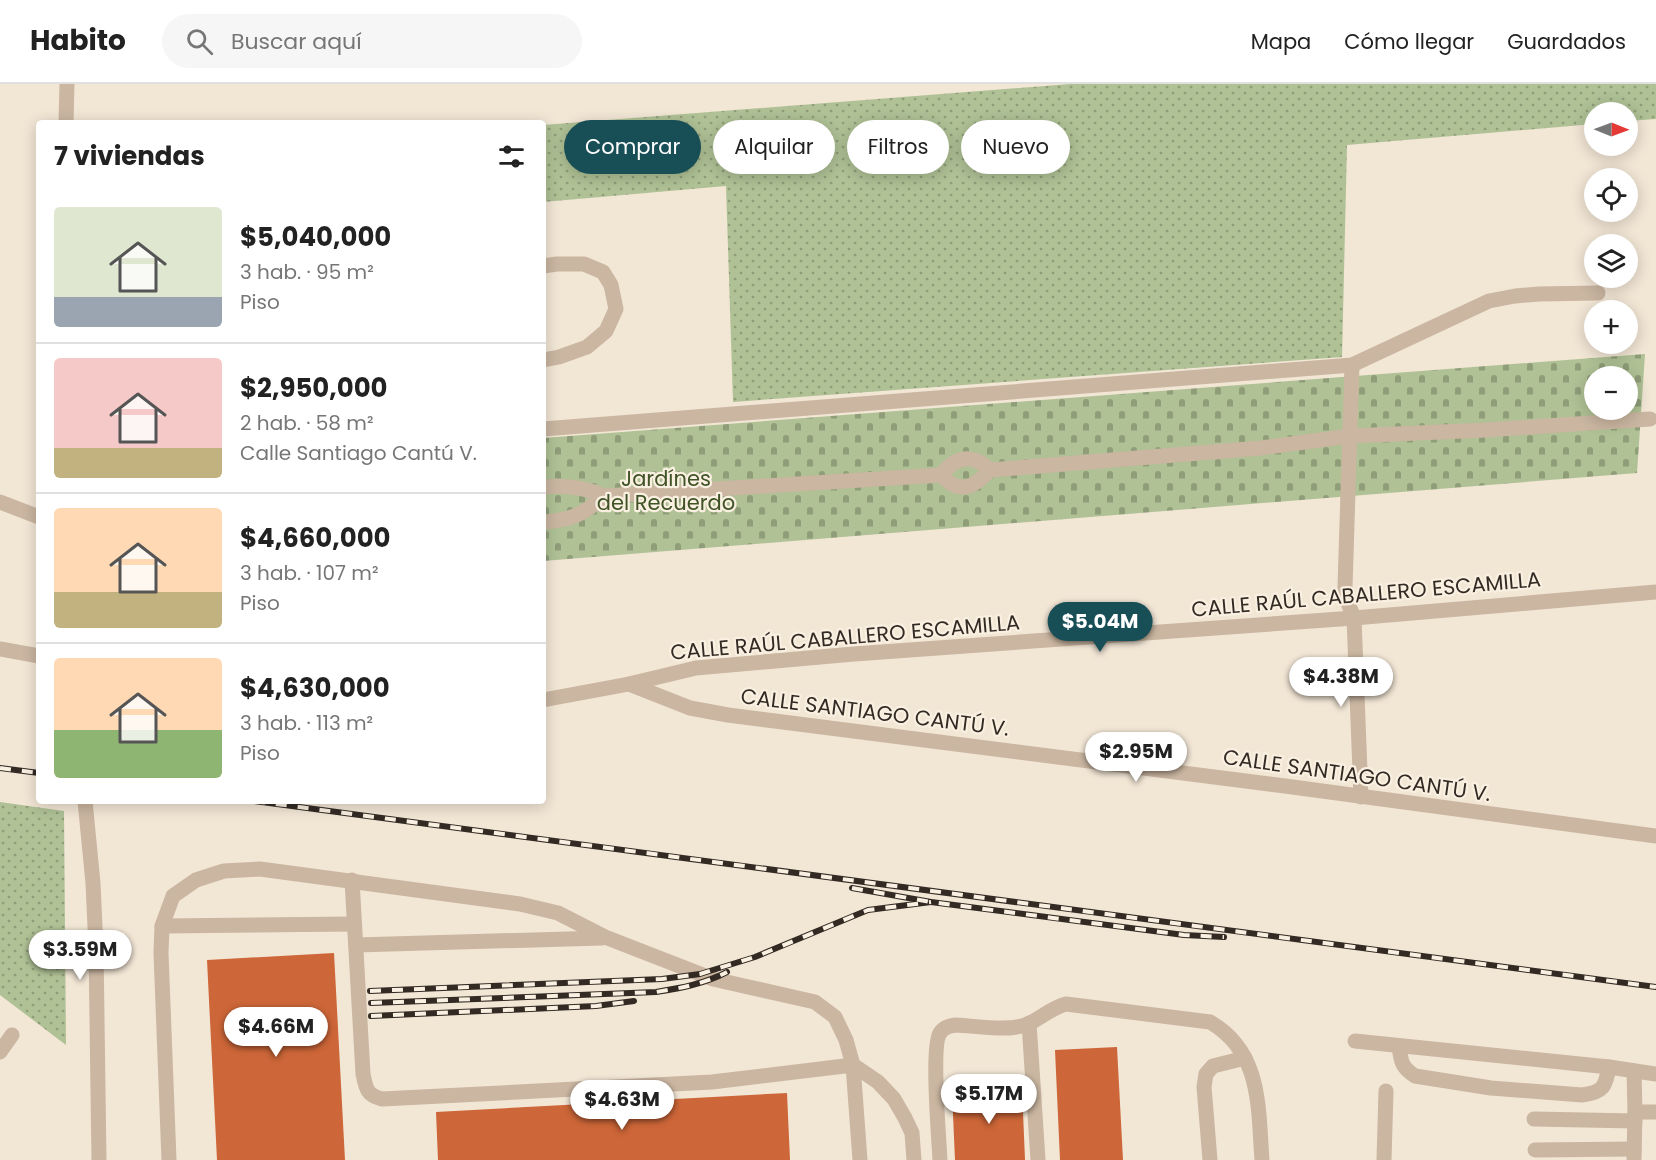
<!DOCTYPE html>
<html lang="es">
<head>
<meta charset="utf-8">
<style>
	body { margin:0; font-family:Poppins,sans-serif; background:#f6f6f6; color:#222; height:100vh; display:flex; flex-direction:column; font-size:22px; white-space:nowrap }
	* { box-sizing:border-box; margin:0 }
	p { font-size:20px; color:#767676 }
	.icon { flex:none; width:33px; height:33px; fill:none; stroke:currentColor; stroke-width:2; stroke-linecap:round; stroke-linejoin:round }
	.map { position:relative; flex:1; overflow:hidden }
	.panel { position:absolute; left:36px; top:36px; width:510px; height:684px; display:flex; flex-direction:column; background:#fff; border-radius:6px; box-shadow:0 3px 15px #0003 }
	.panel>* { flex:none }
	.hud { position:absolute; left:564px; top:36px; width:570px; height:54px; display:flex; gap:12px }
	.needle { width:39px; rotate:91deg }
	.fabs { position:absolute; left:1584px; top:18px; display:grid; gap:12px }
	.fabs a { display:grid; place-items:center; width:54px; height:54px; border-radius:50%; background:#fff; box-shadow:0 3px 15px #0003; font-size:30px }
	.price { position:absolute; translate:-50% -51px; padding:0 14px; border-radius:21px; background:#fff; color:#222; font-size:20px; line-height:39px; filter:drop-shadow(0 2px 3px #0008) }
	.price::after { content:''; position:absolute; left:50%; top:36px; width:18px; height:14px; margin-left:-9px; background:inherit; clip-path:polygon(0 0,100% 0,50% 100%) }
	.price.selected { background:#184e56; color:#fff }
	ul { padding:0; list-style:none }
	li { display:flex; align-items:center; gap:18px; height:150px; padding:0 18px }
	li+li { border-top:2px solid #e0e0e0 }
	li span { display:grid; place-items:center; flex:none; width:168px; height:120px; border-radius:6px; color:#555 }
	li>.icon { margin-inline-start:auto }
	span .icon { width:72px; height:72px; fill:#fffc; stroke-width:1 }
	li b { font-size:26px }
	h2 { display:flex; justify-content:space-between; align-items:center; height:72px; padding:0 18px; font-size:26px }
	.tag { padding:0 21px; border-radius:27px; background:#fff; box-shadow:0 3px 15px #0003; font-size:21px; line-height:54px }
	.tag.selected { background:#184e56; color:#fff }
	header { display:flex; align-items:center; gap:36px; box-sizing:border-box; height:84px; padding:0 30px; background:#fff; border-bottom:2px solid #e0e0e0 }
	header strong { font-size:28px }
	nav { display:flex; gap:33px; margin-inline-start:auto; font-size:21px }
	.search { width:420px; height:54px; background:#f6f6f6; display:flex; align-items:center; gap:15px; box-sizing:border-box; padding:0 21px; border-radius:33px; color:#767676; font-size:22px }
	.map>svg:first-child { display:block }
	.grass { fill:url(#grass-dots) }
	.cemetery { fill:url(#cemetery-stones); fill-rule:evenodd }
	.building { fill:#cd6638 }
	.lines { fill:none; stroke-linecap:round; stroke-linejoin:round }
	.minor { stroke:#cab6a1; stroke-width:15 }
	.rail-casing { stroke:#332a24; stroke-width:6 }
	.rail { stroke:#faf0e1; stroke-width:4; stroke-dasharray:11; stroke-linecap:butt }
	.labels { text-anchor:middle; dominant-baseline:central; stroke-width:4.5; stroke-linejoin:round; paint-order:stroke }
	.park-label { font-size:21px; fill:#405327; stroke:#faf0e1 }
	.street-label { font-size:21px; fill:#332a24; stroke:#faf0e1 }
</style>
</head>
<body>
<header>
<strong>Habito</strong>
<div class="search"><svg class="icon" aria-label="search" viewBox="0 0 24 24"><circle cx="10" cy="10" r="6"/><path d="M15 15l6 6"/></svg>Buscar aquí</div>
<nav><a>Mapa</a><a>Cómo llegar</a><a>Guardados</a></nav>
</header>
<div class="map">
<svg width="1656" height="1076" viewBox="0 0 1656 1076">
	<defs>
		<pattern id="grass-dots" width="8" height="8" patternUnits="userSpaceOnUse" patternTransform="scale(1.5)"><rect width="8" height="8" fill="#afc195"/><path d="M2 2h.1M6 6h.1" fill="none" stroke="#8f9d79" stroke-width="1.8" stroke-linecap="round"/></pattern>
		<pattern id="cemetery-stones" width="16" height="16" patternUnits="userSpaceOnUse" patternTransform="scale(1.5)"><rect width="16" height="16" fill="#afc195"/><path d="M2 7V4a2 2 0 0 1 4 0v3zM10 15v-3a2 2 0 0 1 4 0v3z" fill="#8f9d79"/></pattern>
	</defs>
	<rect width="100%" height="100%" fill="#f2e6d5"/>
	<g class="grass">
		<polygon points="1070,0 1656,0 1656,35 1628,37 1628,28 1594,28 1594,40 1347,61 1342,273 733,318 726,102 543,118 543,41"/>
		<polygon points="0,718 64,727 66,961 0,911"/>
	</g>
	<path class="cemetery" d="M1645 270 1637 389 543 477V354ZM1594 292H1628V326H1594Z"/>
	<g class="building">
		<polygon points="334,869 345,1076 217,1076 207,876"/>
		<polygon points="1117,963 1123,1076 1060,1076 1055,966"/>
		<polygon points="1022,1004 1025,1076 955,1076 952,1008"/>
		<polygon points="787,1009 790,1076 438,1076 436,1028"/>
	</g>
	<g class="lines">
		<g class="minor">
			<polyline points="66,39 67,0"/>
			<polyline points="543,182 557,180 584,180 603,188 611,201 616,225 606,247 587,263 559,273 543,276"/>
			<polyline points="1352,281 1345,503 1348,519 1354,534 1361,713"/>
			<polyline points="543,345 1352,281 1489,217 1515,212 1539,210 1598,209"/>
			<path d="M941 391C959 411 974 404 990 386L1261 364 1350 352 1486 346 1650 335"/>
			<path d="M543 403C565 401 584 403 604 412L941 391C956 372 972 369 990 386"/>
			<polyline points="0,418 39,433"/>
			<path d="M543 438C571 436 583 431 604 412"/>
			<polyline points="0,565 39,572"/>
			<polyline points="629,600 690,624 728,631 1285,702 1656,752"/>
			<polyline points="543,616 629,600 696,584 854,570 1354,534 1656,508"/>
			<polyline points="85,717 93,799 96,865 99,1076"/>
			<path d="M352 796 363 990C366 1005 367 1011 382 1015L712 998 853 981 878 998 894 1015 905 1034 912 1049 914 1076"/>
			<polyline points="162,842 354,840"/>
			<polyline points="356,861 602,854"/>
			<polyline points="1029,939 1038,1076"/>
			<polyline points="1355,957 1609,983 1656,990"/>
			<path d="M1399 962C1401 977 1401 983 1415 992L1491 1004 1582 1011C1604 1008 1605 1003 1609 983"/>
			<polyline points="0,968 12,951"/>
			<polyline points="1634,987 1635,1028 1634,1076"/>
			<polyline points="1635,1028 1656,1028"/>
			<polyline points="1534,1035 1635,1037"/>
			<polyline points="1535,1066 1634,1065"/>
			<polyline points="169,1076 161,869 162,842 173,812 196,796 224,787 260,785 520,820 558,829 605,853 713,895 815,918 835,933 846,956 853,981 860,1076"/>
			<path d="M940 1076C939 1055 931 962 940 949 944 943 949 942 956 941 978 942 1008 948 1028 940 1041 934 1051 924 1066 920L1210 938C1262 968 1258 1024 1262 1076"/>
			<polyline points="1210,1076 1204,1003 1206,990 1213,982 1245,974"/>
			<polyline points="1384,1076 1386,1007"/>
		</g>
		<defs>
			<g id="rail">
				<polyline points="0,684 39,689"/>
				<polyline points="254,717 1656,903"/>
				<polyline points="852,804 931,818 1184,851 1224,853"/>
				<polyline points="370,907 662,895 700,890 755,873 868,826 931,818"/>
				<path d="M371 919 656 908C681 904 704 900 727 888"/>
				<polyline points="371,932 596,922 634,917"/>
			</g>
		</defs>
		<use href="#rail" class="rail-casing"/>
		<use href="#rail" class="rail"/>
	</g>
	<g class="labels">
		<g class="park-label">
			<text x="666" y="394">Jardínes<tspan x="666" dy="24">del Recuerdo</tspan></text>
		</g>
		<g class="street-label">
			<text transform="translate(1366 510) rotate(-5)">CALLE RAÚL CABALLERO ESCAMILLA</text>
			<text transform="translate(845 553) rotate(-5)">CALLE RAÚL CABALLERO ESCAMILLA</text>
			<text transform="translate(875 628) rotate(7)">CALLE SANTIAGO CANTÚ V.</text>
			<text transform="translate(1357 691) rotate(8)">CALLE SANTIAGO CANTÚ V.</text>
		</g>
	</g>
</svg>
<div class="fabs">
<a><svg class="needle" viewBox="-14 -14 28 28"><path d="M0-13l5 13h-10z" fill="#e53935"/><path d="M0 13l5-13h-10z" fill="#767676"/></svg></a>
<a><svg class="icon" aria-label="locate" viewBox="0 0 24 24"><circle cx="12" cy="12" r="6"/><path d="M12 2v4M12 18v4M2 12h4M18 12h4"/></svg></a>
<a><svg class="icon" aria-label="layers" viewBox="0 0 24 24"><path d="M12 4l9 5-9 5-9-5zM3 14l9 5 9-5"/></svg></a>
<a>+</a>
<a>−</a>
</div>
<b class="price selected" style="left:1100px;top:569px">$5.04M</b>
<b class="price" style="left:1341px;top:624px">$4.38M</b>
<b class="price" style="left:1136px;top:699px">$2.95M</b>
<b class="price" style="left:80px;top:897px">$3.59M</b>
<b class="price" style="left:276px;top:974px">$4.66M</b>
<b class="price" style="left:989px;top:1041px">$5.17M</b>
<b class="price" style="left:622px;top:1047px">$4.63M</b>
<div class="hud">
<a class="tag selected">Comprar</a>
<a class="tag">Alquilar</a>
<a class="tag">Filtros</a>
<a class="tag">Nuevo</a>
</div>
<section class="panel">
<h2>7 viviendas<svg class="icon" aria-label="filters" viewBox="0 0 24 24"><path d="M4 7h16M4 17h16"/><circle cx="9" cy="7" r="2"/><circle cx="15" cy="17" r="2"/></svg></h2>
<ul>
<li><span style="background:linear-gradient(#dfe7d0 75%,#9aa5b1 0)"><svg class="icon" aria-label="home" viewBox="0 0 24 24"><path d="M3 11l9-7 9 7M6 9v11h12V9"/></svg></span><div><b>$5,040,000</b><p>3 hab. · 95 m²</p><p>Piso</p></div></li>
<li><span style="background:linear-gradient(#f6c9c9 75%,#c2b280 0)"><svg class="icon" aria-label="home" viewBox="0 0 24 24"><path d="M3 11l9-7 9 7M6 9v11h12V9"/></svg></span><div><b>$2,950,000</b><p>2 hab. · 58 m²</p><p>Calle Santiago Cantú V.</p></div></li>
<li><span style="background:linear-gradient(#ffd9b3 70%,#c2b280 0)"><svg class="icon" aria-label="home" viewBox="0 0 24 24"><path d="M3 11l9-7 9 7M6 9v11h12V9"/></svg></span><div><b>$4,660,000</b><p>3 hab. · 107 m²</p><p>Piso</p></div></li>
<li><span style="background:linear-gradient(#ffd9b3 60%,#8fb573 0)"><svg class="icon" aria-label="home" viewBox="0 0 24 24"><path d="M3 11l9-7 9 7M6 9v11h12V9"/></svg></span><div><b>$4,630,000</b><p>3 hab. · 113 m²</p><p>Piso</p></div></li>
</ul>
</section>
</div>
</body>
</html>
